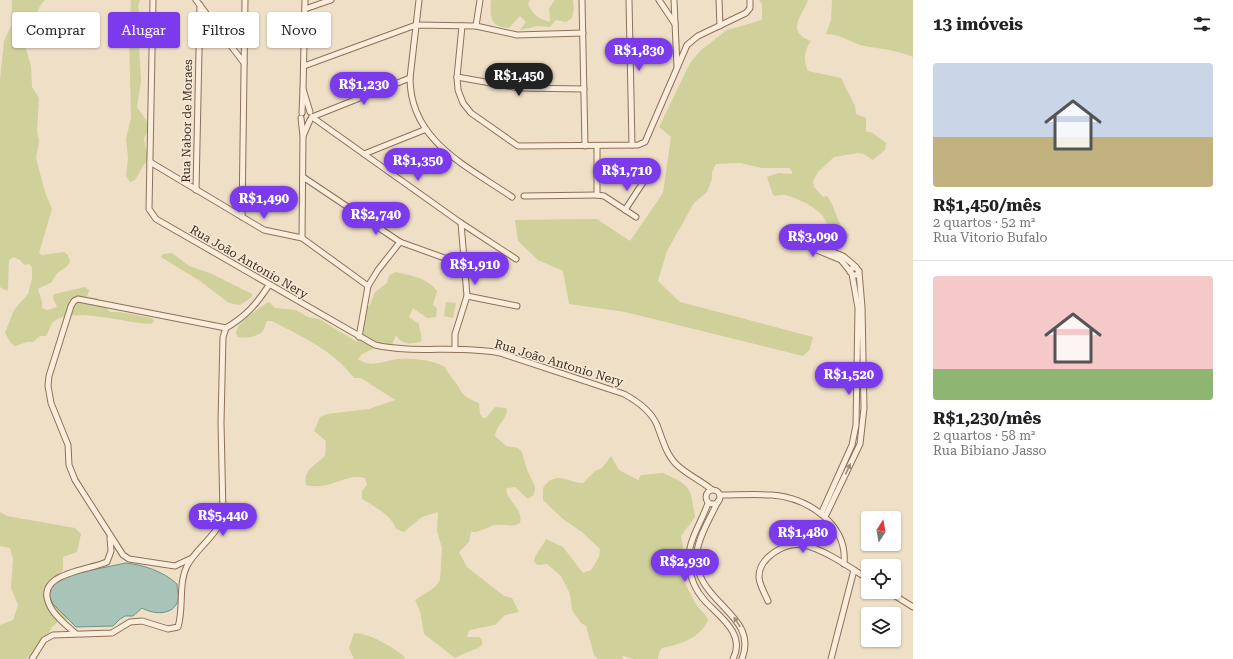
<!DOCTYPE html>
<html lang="pt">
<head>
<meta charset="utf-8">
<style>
	body { margin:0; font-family:"Roboto Serif",serif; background:#f2f2f2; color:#222; height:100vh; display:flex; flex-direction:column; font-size:15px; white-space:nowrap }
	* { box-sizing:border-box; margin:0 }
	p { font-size:13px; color:#767676 }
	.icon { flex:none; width:22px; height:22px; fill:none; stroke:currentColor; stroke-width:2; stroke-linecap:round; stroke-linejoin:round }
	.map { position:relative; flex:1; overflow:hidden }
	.details { display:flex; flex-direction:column; background:#fff; width:320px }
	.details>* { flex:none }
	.top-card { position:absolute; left:12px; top:12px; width:380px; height:36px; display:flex; gap:8px }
	.needle { width:26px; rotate:11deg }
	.fabs { position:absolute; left:861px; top:511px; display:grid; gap:8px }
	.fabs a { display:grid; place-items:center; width:40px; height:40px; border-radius:4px; background:#fff; box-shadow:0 1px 3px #0004; font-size:20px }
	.price { position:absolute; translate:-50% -34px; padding:0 9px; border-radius:14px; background:#7c3aed; color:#fff; font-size:13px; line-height:26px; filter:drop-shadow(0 1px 2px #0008) }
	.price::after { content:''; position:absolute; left:50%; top:24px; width:12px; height:9px; margin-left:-6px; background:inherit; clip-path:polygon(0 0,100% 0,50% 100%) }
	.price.current { background:#222; color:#fff }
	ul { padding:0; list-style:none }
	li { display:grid; align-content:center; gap:8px; height:212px; padding:0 20px }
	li+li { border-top:1px solid #e0e0e0 }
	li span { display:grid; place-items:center; height:124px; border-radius:4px; color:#555 }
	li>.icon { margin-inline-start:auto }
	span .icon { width:72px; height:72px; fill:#fffc; stroke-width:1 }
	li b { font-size:17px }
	h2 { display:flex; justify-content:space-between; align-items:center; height:48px; padding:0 20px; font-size:17px }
	.chip { padding:0 14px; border-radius:4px; background:#fff; box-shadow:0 1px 3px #0004; font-size:14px; line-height:36px }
	.chip.current { background:#7c3aed; color:#fff }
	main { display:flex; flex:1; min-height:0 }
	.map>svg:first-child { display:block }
	.green { fill:#cfd09a }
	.water { fill:#a8c4b9; stroke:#6e9386 }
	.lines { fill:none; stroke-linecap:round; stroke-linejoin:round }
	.minor-casing { stroke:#8d705b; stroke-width:7 }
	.minor { stroke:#faeddb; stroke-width:5 }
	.oneway { fill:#9c8c7d }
	.labels { text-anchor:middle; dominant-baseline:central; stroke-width:3; stroke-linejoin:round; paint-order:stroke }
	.street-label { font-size:12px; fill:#3d2a1f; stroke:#f7ead7 }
</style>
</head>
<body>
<main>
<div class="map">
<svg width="913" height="659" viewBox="0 0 913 659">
	<rect width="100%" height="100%" fill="#f0dfc7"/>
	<g class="green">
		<path d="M12 0H45C35 8 38 19 38 30L28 34 27 39 22 42 26 49 31 66 32 87 39 98 37 131 39 141 36 158 45 192 52 209 39 253 42 255 64 252 68 255 70 261C66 272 58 267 52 282L38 289 42 302V308L47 310 57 307 53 298 54 294 85 287 89 290 87 297 97 298 110 312H119L152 318 154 321 151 324C128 324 73 306 53 322 50 325 49 332 46 336H40L33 342H27L15 346 11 343 5 333 14 310 28 294 32 279V267L29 264 24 265 20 260 13 257 9 260 8 289 7 291 0 287V80L4 41 11 26Z"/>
		<polygon points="131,0 140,0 138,6 143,30 139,47 141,80 137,107 148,123 148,129 144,139 148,158 135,180 130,182 126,176 128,158 126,139 131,118 129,35"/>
		<path d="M491 0H530L528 4C533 15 539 19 550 22L549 8 555 0H573L574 9 572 18 566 22 556 20 550 27 538 26 520 30 526 22 520 16 509 28C489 27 490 16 491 0Z"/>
		<path d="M759 0H808C802 16 785 31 811 41 804 51 803 60 808 71L841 78 855 106 856 114 866 118V131L873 133 886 143 885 150 873 160 864 154 858 153 834 157 818 172 813 181 814 187 823 197 827 196C837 209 835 222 849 234L848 238C832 246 828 221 821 214 812 205 797 198 785 195 780 194 777 197 773 195L767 177 779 173 792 174V171L789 168H762L740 163 716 164 712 172V179L707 192 694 203 667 251 658 281 680 302 813 337 810 349 803 356 625 312 569 304 563 271 538 260 518 241 515 220 597 219 630 241 663 193 671 137 659 127 690 63 701 50 727 30 762 20V4Z"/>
		<path d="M832 0H913V57C897 50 881 49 864 46 851 43 841 34 826 34L831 20Z"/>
		<polygon points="172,253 189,266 210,273 252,294 252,297 240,305 229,303 200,281 161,257 163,254"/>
		<path d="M395 272C410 275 428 278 437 291L433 305 437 308 436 317 427 318 413 308 409 317 419 324 422 341C413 345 401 345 396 335L392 345H381L362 354 358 359C370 367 379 363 392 360 408 357 431 359 445 367 448 374 452 377 456 383 464 396 464 397 479 403L480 414 483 418H486L495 407 506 408 507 411C505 421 496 426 495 436L506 446 518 448 522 452 527 470 533 482 535 488 534 495 528 499 515 487 507 488C503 498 524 508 520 523 512 528 505 524 495 525 486 527 480 533 471 532L469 542 459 552 467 567 504 596 512 598 519 612 505 615 495 625 469 630 467 637H479L482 640V645C477 650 463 653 455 658L424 634 420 611 415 600 435 587 440 580 442 548 437 531 438 512 422 517 404 532 396 529C392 516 374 506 362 499V491L367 485 365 478C342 473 333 491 306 485 303 470 315 465 325 456L326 441 314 431 320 417 327 414 369 409 395 400 361 378H354C334 351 301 336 272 321H267C265 324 265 328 263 331 260 336 244 339 238 337L236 333C237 330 237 327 240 324 244 320 263 304 269 302L275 308 296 310 308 317 319 319 357 342 364 325 367 307 370 305 375 292 387 283 389 276Z"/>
		<polygon points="446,302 456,303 453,318 444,316"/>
		<path d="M611 456 619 470 638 480 641 475 663 473 680 481 687 487 691 494 695 517 681 536 683 547 679 562 681 567 680 574 697 606 706 616 708 620C699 640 679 644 662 648L659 653 658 659H634L623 656 622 659H598L594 655 586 626 581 623 572 610 570 594 561 576 547 564 538 565 534 562C535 553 542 547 546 539L563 547 583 573 591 570 599 557 600 549 582 532 563 519 543 500V488C555 469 568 483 583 483L595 471 602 468Z"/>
		<polygon points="0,512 7,516 75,528 81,534 77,552 63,557 63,570 52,582 75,617 58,622 51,628 45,642 26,659 0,659 0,625 13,620 18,605 11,588 13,559 10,548 0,546"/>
		<path d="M354 633C372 634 388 645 403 655L405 659H354L349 648Z"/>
	</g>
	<path class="water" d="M126 563C143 565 163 571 177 584 177 590 180 597 177 603 171 616 152 614 142 608L133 616H125L120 619 113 626 76 627 53 604 49 596 50 587 56 581 72 574Z"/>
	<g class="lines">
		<defs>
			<g id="minor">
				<path d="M153 0 149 209 156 219 375 345C416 354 458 345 500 353L624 394C637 401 651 411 657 425 662 438 666 454 676 464 686 474 700 480 711 489"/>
				<polyline points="196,0 244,63"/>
				<path d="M419 0 410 78C410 141 467 166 512 197"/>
				<polyline points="582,0 585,146"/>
				<polyline points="629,0 632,145"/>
				<polyline points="659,0 675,24"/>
				<polyline points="674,0 677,67"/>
				<polyline points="719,0 720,26"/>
				<polyline points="305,9 331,0"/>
				<polyline points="462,26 457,77 458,90 463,103 471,113 518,146 638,145 645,142 687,45 698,36 746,13 750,8 750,0"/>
				<polyline points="476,26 480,0"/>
				<polyline points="200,31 208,25 215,25"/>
				<polyline points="304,66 416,25 476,26 517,35 583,33"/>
				<polyline points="457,77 519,88 584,89"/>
				<polyline points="303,89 305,0"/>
				<polyline points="302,113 303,89 310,112"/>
				<polyline points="312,117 461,223 516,259"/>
				<polyline points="312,117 410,78"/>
				<polyline points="301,118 303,136 310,120"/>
				<polyline points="597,146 597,195 604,196 636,217"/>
				<polyline points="364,154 424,130"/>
				<polyline points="150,162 264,230 302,238 368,286"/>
				<polyline points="303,177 400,242 464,265"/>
				<polyline points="196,190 200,5"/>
				<polyline points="524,196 597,195"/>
				<polyline points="625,210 644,181"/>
				<polyline points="242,217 245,0"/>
				<polyline points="783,236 841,260 853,275 857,275 859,271 855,267 851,269 850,272"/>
				<polyline points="784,236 791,235 843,256 856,267"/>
				<polyline points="302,238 303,136"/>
				<polyline points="467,296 517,306"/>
				<polyline points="359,337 368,286 378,270 400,242"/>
				<polyline points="455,348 455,334 467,296 461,223"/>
				<circle cx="713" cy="497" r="7"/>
				<path d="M720 495C737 495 755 494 772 495 808 498 848 524 844 564"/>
				<path d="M718 501C711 517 699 535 697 552 691 602 760 613 742 659"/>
				<path d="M708 503C702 522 686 543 689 564 690 577 696 591 705 601 720 617 746 634 733 659"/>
				<polyline points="821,514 852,445 856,425 858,308 852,274"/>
				<polyline points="825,517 860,444 864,408 862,307 859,272"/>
				<polyline points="190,559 175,566 129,559 123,555 75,480 69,465 68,445 51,403 48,386 49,376 71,306 74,301 78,299 226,328"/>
				<polyline points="889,592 913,607"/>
				<path d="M768 601C765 594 760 586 759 578 758 558 784 542 803 545 822 548 851 568 868 579"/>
				<path d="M75 633C67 626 56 617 51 608 31 573 87 571 107 562L111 551 110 538"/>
				<path d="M32 659 44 640 53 635 112 633 130 622 142 621 168 629 178 627C184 608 178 584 187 566 197 547 218 536 223 514L221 422 223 337 226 328C246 316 256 305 269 285"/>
				<polyline points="831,659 854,570"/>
			</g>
		</defs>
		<use href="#minor" class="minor-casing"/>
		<use href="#minor" class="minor"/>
	</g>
	<defs><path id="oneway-solid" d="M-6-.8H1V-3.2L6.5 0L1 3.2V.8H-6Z"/></defs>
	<g class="oneway">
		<use href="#oneway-solid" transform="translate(848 469) rotate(-65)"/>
		<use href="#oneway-solid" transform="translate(737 622) rotate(-123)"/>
	</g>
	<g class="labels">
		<g class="street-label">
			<text transform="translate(187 121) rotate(-89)">Rua Nabor de Moraes</text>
			<text transform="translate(249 262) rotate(30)">Rua João Antonio Nery</text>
			<text transform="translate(559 363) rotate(17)">Rua João Antonio Nery</text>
		</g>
	</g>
</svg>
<div class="fabs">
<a><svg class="needle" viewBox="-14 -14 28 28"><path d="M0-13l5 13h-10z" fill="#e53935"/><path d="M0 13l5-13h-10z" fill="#767676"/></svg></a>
<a><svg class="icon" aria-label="locate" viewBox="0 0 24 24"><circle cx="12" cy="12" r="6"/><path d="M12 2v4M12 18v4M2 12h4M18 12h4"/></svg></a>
<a><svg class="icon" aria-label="layers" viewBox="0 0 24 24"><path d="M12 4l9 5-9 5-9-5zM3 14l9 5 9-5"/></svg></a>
</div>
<b class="price" style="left:639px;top:72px">R$1,830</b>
<b class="price current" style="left:519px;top:97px">R$1,450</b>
<b class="price" style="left:364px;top:106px">R$1,230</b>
<b class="price" style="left:418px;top:182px">R$1,350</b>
<b class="price" style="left:627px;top:192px">R$1,710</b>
<b class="price" style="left:264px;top:220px">R$1,490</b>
<b class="price" style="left:376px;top:236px">R$2,740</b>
<b class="price" style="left:813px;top:258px">R$3,090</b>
<b class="price" style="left:475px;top:286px">R$1,910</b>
<b class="price" style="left:849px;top:396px">R$1,520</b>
<b class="price" style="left:223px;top:537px">R$5,440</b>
<b class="price" style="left:803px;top:554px">R$1,480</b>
<b class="price" style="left:685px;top:583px">R$2,930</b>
<div class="top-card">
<a class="chip">Comprar</a>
<a class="chip current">Alugar</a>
<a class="chip">Filtros</a>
<a class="chip">Novo</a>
</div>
</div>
<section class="details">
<h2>13 imóveis<svg class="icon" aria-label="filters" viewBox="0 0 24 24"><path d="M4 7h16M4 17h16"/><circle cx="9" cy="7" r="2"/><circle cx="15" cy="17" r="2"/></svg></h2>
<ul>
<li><span style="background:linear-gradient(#c9d6e8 60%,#c2b280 0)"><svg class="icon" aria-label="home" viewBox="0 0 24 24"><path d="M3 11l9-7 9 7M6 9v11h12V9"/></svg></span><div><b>R$1,450/mês</b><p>2 quartos · 52 m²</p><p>Rua Vitorio Bufalo</p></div></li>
<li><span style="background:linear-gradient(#f6c9c9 75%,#8fb573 0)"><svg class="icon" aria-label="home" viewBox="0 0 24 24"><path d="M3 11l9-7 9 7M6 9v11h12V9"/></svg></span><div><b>R$1,230/mês</b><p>2 quartos · 58 m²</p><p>Rua Bibiano Jasso</p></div></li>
</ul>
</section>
</main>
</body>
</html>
